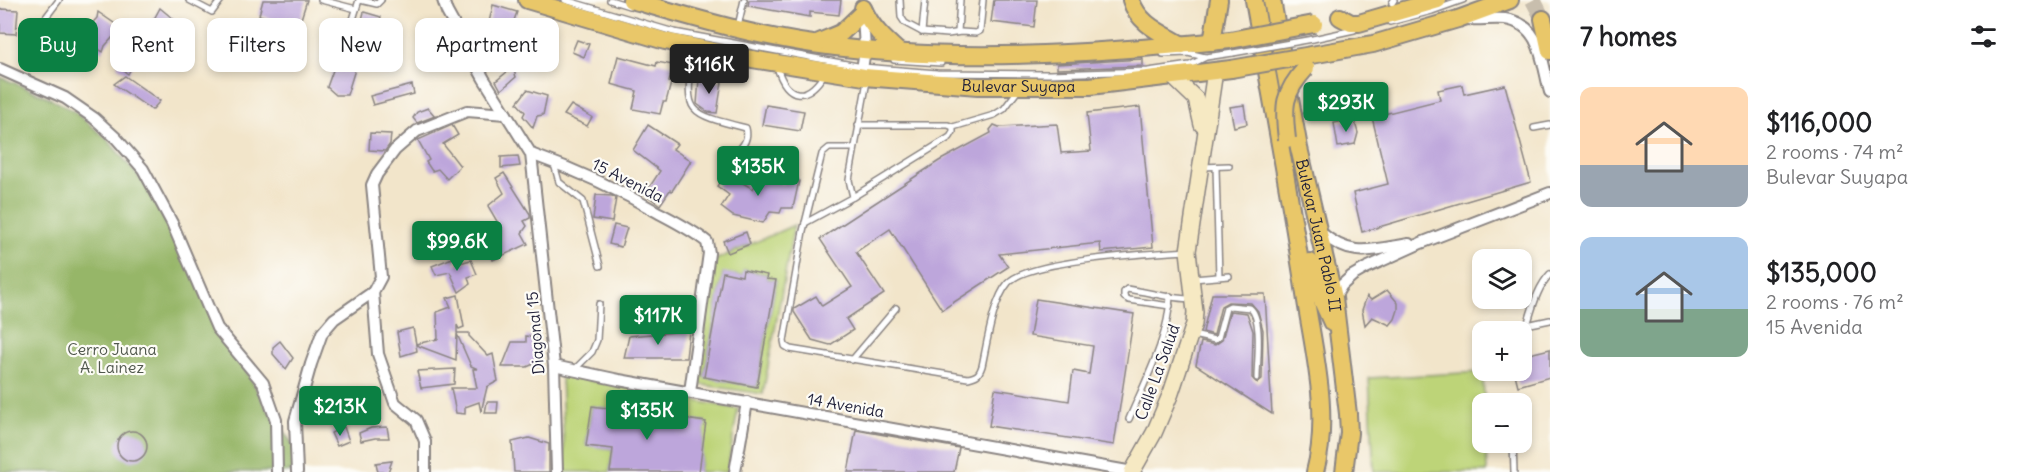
<!DOCTYPE html>
<html lang="en">
<head>
<meta charset="utf-8">
<style>
	body { margin:0; font-family:Delius,sans-serif; background:#f6f6f6; color:#202124; height:100vh; display:flex; flex-direction:column; font-size:22px; white-space:nowrap }
	* { box-sizing:border-box; margin:0 }
	p { font-size:20px; color:#757577 }
	.icon { flex:none; width:33px; height:33px; fill:none; stroke:currentColor; stroke-width:2; stroke-linecap:round; stroke-linejoin:round }
	.map { position:relative; flex:1; overflow:hidden }
	.drawer { display:flex; flex-direction:column; background:#fff; width:480px }
	.drawer>* { flex:none }
	.banner { position:absolute; left:18px; top:18px; width:570px; height:54px; display:flex; gap:12px }
	.fabs { position:absolute; left:1472px; top:249px; display:grid; gap:12px }
	.fabs a { display:grid; place-items:center; width:60px; height:60px; border-radius:12px; background:#fff; box-shadow:0 3px 9px #0003; font-size:30px }
	.price { position:absolute; translate:-50% -51px; padding:0 14px; border-radius:6px; background:#0b8043; color:#fff; font-size:20px; line-height:39px; filter:drop-shadow(0 2px 3px #0008) }
	.price::after { content:''; position:absolute; left:50%; top:36px; width:18px; height:14px; margin-left:-9px; background:inherit; clip-path:polygon(0 0,100% 0,50% 100%) }
	.price.selected { background:#222; color:#fff }
	ul { padding:0; list-style:none }
	li { display:flex; align-items:center; gap:18px; height:150px; padding:0 30px }
	li span { display:grid; place-items:center; flex:none; width:168px; height:120px; border-radius:12px; color:#555 }
	li>.icon { margin-inline-start:auto }
	span .icon { width:72px; height:72px; fill:#fffc; stroke-width:1 }
	li b { font-size:26px }
	h2 { display:flex; justify-content:space-between; align-items:center; height:72px; padding:0 30px; font-size:26px }
	.pill { padding:0 21px; border-radius:12px; background:#fff; box-shadow:0 3px 9px #0003; font-size:21px; line-height:54px }
	.pill.selected { background:#0b8043; color:#fff }
	main { display:flex; flex:1; min-height:0 }
	.map>svg:first-child { display:block }
	.green { fill:#bdd478; stroke:#707b5a; stroke-width:1.5; fill-rule:evenodd }
	.forest { fill:#96b668; stroke:#5c6c52; stroke-width:1.5 }
	.building { fill:#bda6db }
	.lines { fill:none; stroke-linecap:round; stroke-linejoin:round }
	.primary-tunnel { stroke:#c8bead; stroke-width:16; stroke-dasharray:16 8; stroke-linecap:butt }
	.service-casing { stroke:#8a8482; stroke-width:8 }
	.minor-casing { stroke:#8a8482; stroke-width:14 }
	.secondary-casing { stroke:#8a8482; stroke-width:18 }
	.primary-casing { stroke:#8a8482; stroke-width:20 }
	.service { stroke:#fff; stroke-width:5 }
	.minor { stroke:#fff; stroke-width:10 }
	.secondary { stroke:#f6e9c3; stroke-width:15 }
	.primary { stroke:#e9c769; stroke-width:16 }
	.service-bridge-casing { stroke:#8a8482; stroke-width:8; stroke-linecap:butt }
	.primary-bridge-casing { stroke:#8a8482; stroke-width:20; stroke-linecap:butt }
	.service-bridge { stroke:#fff; stroke-width:5 }
	.primary-bridge { stroke:#e9c769; stroke-width:16 }
	.labels { text-anchor:middle; dominant-baseline:central; stroke-width:4.5; stroke-linejoin:round; paint-order:stroke }
	.street-label { font-size:16px; fill:#22223b; stroke:#fdfcf7 }
	.park-label { font-size:16px; fill:#50574d; stroke:#fdfcf7 }
</style>
</head>
<body>
<main>
<div class="map">
<svg width="1550" height="472" viewBox="0 0 1550 472">
	<rect width="100%" height="100%" fill="#fdfcf7"/>
	<filter id="ink" filterUnits="userSpaceOnUse"><feTurbulence type="fractalNoise" baseFrequency=".0167" numOctaves="2"/><feDisplacementMap in="SourceGraphic" scale="12" xChannelSelector="R" yChannelSelector="G"/><feConvolveMatrix kernelMatrix="1 2 1 2 8 2 1 2 1" color-interpolation-filters="sRGB"/></filter>
	<filter id="wash" filterUnits="userSpaceOnUse"><feTurbulence type="fractalNoise" baseFrequency=".008" numOctaves="4" result="noise"/><feDisplacementMap in="SourceGraphic" scale="24" xChannelSelector="R" yChannelSelector="G"/><feGaussianBlur stdDeviation="1.35" result="paint"/><feColorMatrix in="noise" values="0 0 0 0 0 0 0 0 0 0 0 0 0 0 0 0 0 1.4 0 .05"/><feComposite in="paint" operator="in"/></filter>
	<g filter="url(#wash)">
		<rect width="100%" height="100%" fill="#f2e5ca"/>
		<g class="green">
			<path d="M794 225 763 394 697 384 715 260ZM744 270 767 274 766 279 776 280 757 387 704 377 723 273 742 276Z"/>
			<polygon points="1483,372 1484,403 1482,404 1482,442 1486,443 1487,472 1374,472 1369,378"/>
			<polygon points="561,375 738,409 727,472 699,472 705,422 592,406 586,445 613,449 610,472 565,472"/>
		</g>
		<polygon class="forest" points="0,77 48,97 75,112 107,139 148,188 266,407 294,446 293,472 0,472"/>
		<g id="blocks">
			<g class="building">
				<polygon points="263,0 307,0 289,57 267,49 275,20 259,15"/>
				<polygon points="749,0 841,0 839,15 810,12 810,17 748,6"/>
				<polygon points="994,0 1037,0 1034,27 991,22"/>
				<polygon points="493,5 517,12 504,49 485,39"/>
				<polygon points="160,8 183,27 174,37 186,43 175,58 162,50 154,66 132,53 139,42 147,46 158,25 153,21"/>
				<polygon points="0,9 18,10 16,34 0,33"/>
				<polygon points="98,12 121,28 105,46 103,52 88,43 91,36 85,31 97,18"/>
				<polygon points="364,12 381,17 370,55 354,50"/>
				<polygon points="577,40 589,44 584,57 572,52"/>
				<polygon points="123,56 133,65 128,74 117,66"/>
				<polygon points="338,56 357,63 347,95 336,95 327,87"/>
				<polygon points="618,56 656,66 657,62 673,65 669,82 671,83 666,102 663,102 660,114 633,109 637,91 611,84"/>
				<polygon points="1143,59 1143,66 1057,69 1057,64"/>
				<polygon points="513,67 516,77 501,90 496,81"/>
				<polygon points="125,76 160,101 152,110 114,84"/>
				<polygon points="699,79 722,82 717,113 708,112 697,104"/>
				<polygon points="412,85 414,94 373,105 370,96"/>
				<polygon points="1462,85 1464,94 1505,85 1531,182 1362,232 1353,193 1388,184 1372,117 1440,100 1438,90"/>
				<polygon points="527,90 547,96 543,115 537,116 533,128 523,116 525,112 517,103"/>
				<polygon points="571,105 592,117 587,126 564,115"/>
				<polygon points="766,105 804,111 800,131 762,125"/>
				<polygon points="1244,105 1247,124 1234,127 1230,107"/>
				<polygon points="1140,107 1153,247 1101,252 1100,243 999,254 1008,267 942,310 890,229 856,252 884,294 846,319 853,330 830,345 812,340 794,312 794,309 816,296 822,306 852,287 820,239 939,161 991,133 990,130 994,125 999,127 1057,124 1061,153 1091,151 1087,113"/>
				<polygon points="428,108 435,116 417,123 413,118 417,112"/>
				<polygon points="1354,119 1358,133 1355,144 1338,147 1334,123"/>
				<polygon points="452,125 458,135 443,144 460,166 447,179 438,169 432,171 426,162 429,160 418,140"/>
				<polygon points="648,125 677,144 673,149 691,161 672,191 670,190 660,205 645,194 660,171 633,150"/>
				<polygon points="370,133 391,134 390,144 385,151 369,150"/>
				<polygon points="518,156 520,166 501,168 501,157"/>
				<polygon points="790,172 795,174 799,181 793,208 782,208 780,213 770,212 763,223 733,216 721,207 729,195 717,186 726,173 753,189 761,175 783,184"/>
				<polygon points="504,173 530,214 530,218 524,221 527,226 522,233 528,244 493,260 483,239 498,230 495,225 498,223 488,206 504,193 496,178"/>
				<polygon points="596,195 612,196 616,198 612,222 593,219"/>
				<polygon points="614,225 627,228 621,247 609,244"/>
				<polygon points="746,232 750,244 728,253 723,241"/>
				<polygon points="455,257 456,264 471,260 477,274 468,277 470,284 459,292 450,272 436,275 432,266"/>
				<polygon points="743,270 767,275 766,279 776,280 757,387 704,377 723,272 742,276"/>
				<polygon points="1387,290 1398,303 1398,310 1395,319 1390,325 1372,317 1365,325 1362,310 1367,296 1371,300"/>
				<polygon points="1212,294 1265,294 1272,414 1196,365 1201,342 1215,345 1222,340 1230,311 1247,313 1253,331 1252,378 1257,383 1262,379 1263,330 1258,311 1251,303 1228,302 1221,306 1214,335 1203,332"/>
				<polygon points="458,295 464,327 459,329 457,325 457,333 469,333 469,336 488,356 493,354 498,381 487,387 481,412 479,402 465,407 465,414 456,413 451,388 477,388 473,369 478,369 471,366 457,334 456,360 416,345 417,351 401,356 397,332 413,328 416,344 438,339 437,312 451,307 447,298"/>
				<polygon points="1036,299 1134,314 1114,445 989,426 995,389 1069,401 1073,371 1089,374 1093,346 1030,336"/>
				<polygon points="689,331 686,358 624,358 629,336"/>
				<polygon points="526,336 538,338 540,351 535,353 538,362 527,367 502,367 512,342 526,342"/>
				<polygon points="280,341 293,358 286,369 273,354 273,347"/>
				<polygon points="1550,349 1550,377 1518,386 1514,370 1521,370 1521,356"/>
				<polygon points="455,369 454,384 421,388 417,371"/>
				<polygon points="348,391 354,409 319,418 316,407 339,401 336,392"/>
				<polygon points="487,402 498,402 497,413 485,413"/>
				<polygon points="592,406 706,422 699,472 610,472 613,449 586,446"/>
				<polygon points="344,427 349,441 337,446 331,433"/>
				<polygon points="387,427 389,438 375,438 361,441 359,433 371,428"/>
				<polygon points="856,430 959,448 954,472 848,472"/>
				<circle cx="132" cy="446" r="15"/>
				<polygon points="529,438 549,444 549,472 514,472 512,442"/>
				<polygon points="392,461 388,472 378,472 376,463"/>
			</g>
		</g>
	</g>
	<g filter="url(#ink)">
		<use href="#blocks" fill-opacity="0" stroke="#8a8482" stroke-width="1.5"/>
		<g class="lines">
			<polyline class="primary-tunnel" points="1533,0 1543,19"/>
			<defs>
				<g id="service">
					<polyline points="189,0 212,12 221,0"/>
					<polyline points="321,0 356,9"/>
					<polyline points="360,0 377,4 381,0"/>
					<polyline points="565,0 674,32 744,45 863,67 937,73 1049,74 1148,71 1190,65 1206,57 1233,53"/>
					<polyline points="610,0 629,6"/>
					<polyline points="900,0 901,17 905,23 922,32 948,34 961,32 976,33 980,31 983,0"/>
					<polyline points="1392,3 1394,0"/>
					<polyline points="1390,22 1432,11 1463,0"/>
					<polyline points="738,26 744,0"/>
					<polyline points="37,29 59,0"/>
					<polyline points="922,32 925,0"/>
					<polyline points="958,32 960,0"/>
					<polyline points="1313,39 1354,30"/>
					<path d="M693 48C686 113 682 112 746 128 749 139 743 147 735 153L722 151"/>
					<polyline points="344,49 359,0"/>
					<polyline points="1163,54 1188,53 1205,57"/>
					<polyline points="894,60 941,63"/>
					<path d="M777 67C787 100 807 102 825 73"/>
					<polyline points="867,81 849,180 853,197 950,137 953,132 953,127"/>
					<polyline points="858,125 948,125 953,127 994,115 1004,109 1019,89"/>
					<polyline points="1534,128 1550,125"/>
					<path d="M854 148H829L822 154 803 231 784 341 785 346 790 349 968 378C977 376 979 375 982 366 987 343 993 300 1008 283 1027 260 1154 253 1188 251"/>
					<polyline points="554,164 559,182 583,201 600,266"/>
					<polyline points="1202,167 1229,166"/>
					<polyline points="1216,167 1219,277"/>
					<polyline points="805,223 853,197"/>
					<polyline points="1193,279 1229,276"/>
					<path d="M1170 306 1129 300 1124 297V292L1127 289C1149 292 1170 299 1192 299"/>
					<polyline points="633,317 701,313"/>
					<path d="M1527 325C1533 307 1537 288 1550 274"/>
					<polyline points="1512,328 1550,320"/>
					<path d="M1193 335 1215 340 1218 338 1226 308 1230 306 1250 308C1263 318 1257 362 1257 378"/>
					<polyline points="852,360 896,308"/>
					<polyline points="575,369 592,352 597,340 599,304"/>
					<path d="M1129 419C1145 381 1169 338 1170 296"/>
					<polyline points="1513,442 1514,472"/>
				</g>
				<g id="minor">
					<polyline points="443,0 447,12 484,79 531,154 554,366 557,472"/>
					<path d="M1467 19C1480 20 1492 18 1505 19 1542 24 1542 64 1550 92"/>
					<polyline points="0,69 65,98 94,118 116,138 143,169 172,223 217,328 263,383 276,420 277,472"/>
					<polyline points="861,76 865,50 863,14"/>
					<path d="M531 154C576 170 618 189 659 213 676 222 692 230 707 242L709 253 690 392"/>
					<path d="M1320 232C1352 259 1370 250 1409 244"/>
					<polyline points="373,292 378,354 395,403 416,420 425,441 425,472"/>
					<polyline points="1334,298 1342,285 1352,276 1366,268 1421,243 1550,193"/>
					<polyline points="554,366 619,380 1133,472"/>
					<polyline points="297,472 295,421 311,364 322,333 334,319 373,292 381,277 372,185 377,174 395,150 417,131 467,111 506,114"/>
					<polyline points="735,472 747,402"/>
				</g>
				<g id="secondary">
					<polyline points="1173,77 1196,99 1202,125"/>
					<polyline points="1132,472 1154,433 1171,393 1194,324 1195,312 1188,251 1215,71"/>
				</g>
				<g id="primary">
					<path id="s1" d="M527 0 665 41 752 59 864 77 978 86H1090L1231 69"/>
					<path d="M631 0C691 17 751 35 813 44 952 64 1091 54 1230 40"/>
					<path d="M1131 0C1138 24 1162 33 1182 45"/>
					<path d="M1254 0C1272 100 1291 200 1306 301 1315 357 1330 416 1315 472"/>
					<path id="s2" d="M1272 0 1299 148 1334 298 1348 414 1349 433 1344 472"/>
					<path d="M863 8C871 27 884 39 900 53"/>
					<polyline points="1340,17 1351,23 1359,23 1438,0"/>
					<polyline points="1543,19 1550,51"/>
					<polyline points="1212,42 1219,0"/>
					<polyline points="817,43 841,33 863,12"/>
					<polyline points="1317,54 1373,44 1458,19 1510,0"/>
					<polyline points="1310,262 1318,292 1332,323"/>
				</g>
			</defs>
			<use href="#service" class="service-casing"/>
			<use href="#minor" class="minor-casing"/>
			<use href="#secondary" class="secondary-casing"/>
			<use href="#primary" class="primary-casing"/>
			<use href="#service" class="service"/>
			<use href="#minor" class="minor"/>
			<use href="#secondary" class="secondary"/>
			<use href="#primary" class="primary"/>
			<defs>
				<polyline id="service-bridge" points="1233,53 1313,39"/>
				<g id="primary-bridge">
					<polyline points="1230,40 1314,24"/>
					<polyline points="1231,69 1317,54"/>
					<path d="M1287 139C1283 106 1283 93 1306 68"/>
				</g>
			</defs>
			<use href="#service-bridge" class="service-bridge-casing"/>
			<use href="#primary-bridge" class="primary-bridge-casing"/>
			<use href="#service-bridge" class="service-bridge"/>
			<use href="#primary-bridge" class="primary-bridge"/>
		</g>
	</g>
	<g class="labels">
		<g class="street-label">
			<text stroke="none"><textPath href="#s1" startOffset="501">Bulevar Suyapa</textPath></text>
			<text transform="translate(628 180) rotate(27)">15 Avenida</text>
			<text stroke="none"><textPath href="#s2" startOffset="240">Bulevar Juan Pablo II</textPath></text>
			<text transform="translate(535 333) rotate(-95)">Diagonal 15</text>
			<text transform="translate(1157 372) rotate(-70)">Calle La Salud</text>
			<text transform="translate(846 405) rotate(10)">14 Avenida</text>
		</g>
		<g class="park-label">
			<text x="112" y="349">Cerro Juana<tspan x="112" dy="18">A. Lainez</tspan></text>
		</g>
	</g>
</svg>
<div class="fabs">
<a><svg class="icon" aria-label="layers" viewBox="0 0 24 24"><path d="M12 4l9 5-9 5-9-5zM3 14l9 5 9-5"/></svg></a>
<a>+</a>
<a>−</a>
</div>
<b class="price selected" style="left:709px;top:95px">$116K</b>
<b class="price" style="left:1346px;top:133px">$293K</b>
<b class="price" style="left:758px;top:197px">$135K</b>
<b class="price" style="left:457px;top:272px">$99.6K</b>
<b class="price" style="left:658px;top:346px">$117K</b>
<b class="price" style="left:340px;top:437px">$213K</b>
<b class="price" style="left:647px;top:441px">$135K</b>
<div class="banner">
<a class="pill selected">Buy</a>
<a class="pill">Rent</a>
<a class="pill">Filters</a>
<a class="pill">New</a>
<a class="pill">Apartment</a>
</div>
</div>
<section class="drawer">
<h2>7 homes<svg class="icon" aria-label="filters" viewBox="0 0 24 24"><path d="M4 7h16M4 17h16"/><circle cx="9" cy="7" r="2"/><circle cx="15" cy="17" r="2"/></svg></h2>
<ul>
<li><span style="background:linear-gradient(#ffd9b3 65%,#9aa5b1 0)"><svg class="icon" aria-label="home" viewBox="0 0 24 24"><path d="M3 11l9-7 9 7M6 9v11h12V9"/></svg></span><div><b>$116,000</b><p>2 rooms · 74 m²</p><p>Bulevar Suyapa</p></div></li>
<li><span style="background:linear-gradient(#a9c7e8 60%,#7fa58c 0)"><svg class="icon" aria-label="home" viewBox="0 0 24 24"><path d="M3 11l9-7 9 7M6 9v11h12V9"/></svg></span><div><b>$135,000</b><p>2 rooms · 76 m²</p><p>15 Avenida</p></div></li>
</ul>
</section>
</main>
</body>
</html>
